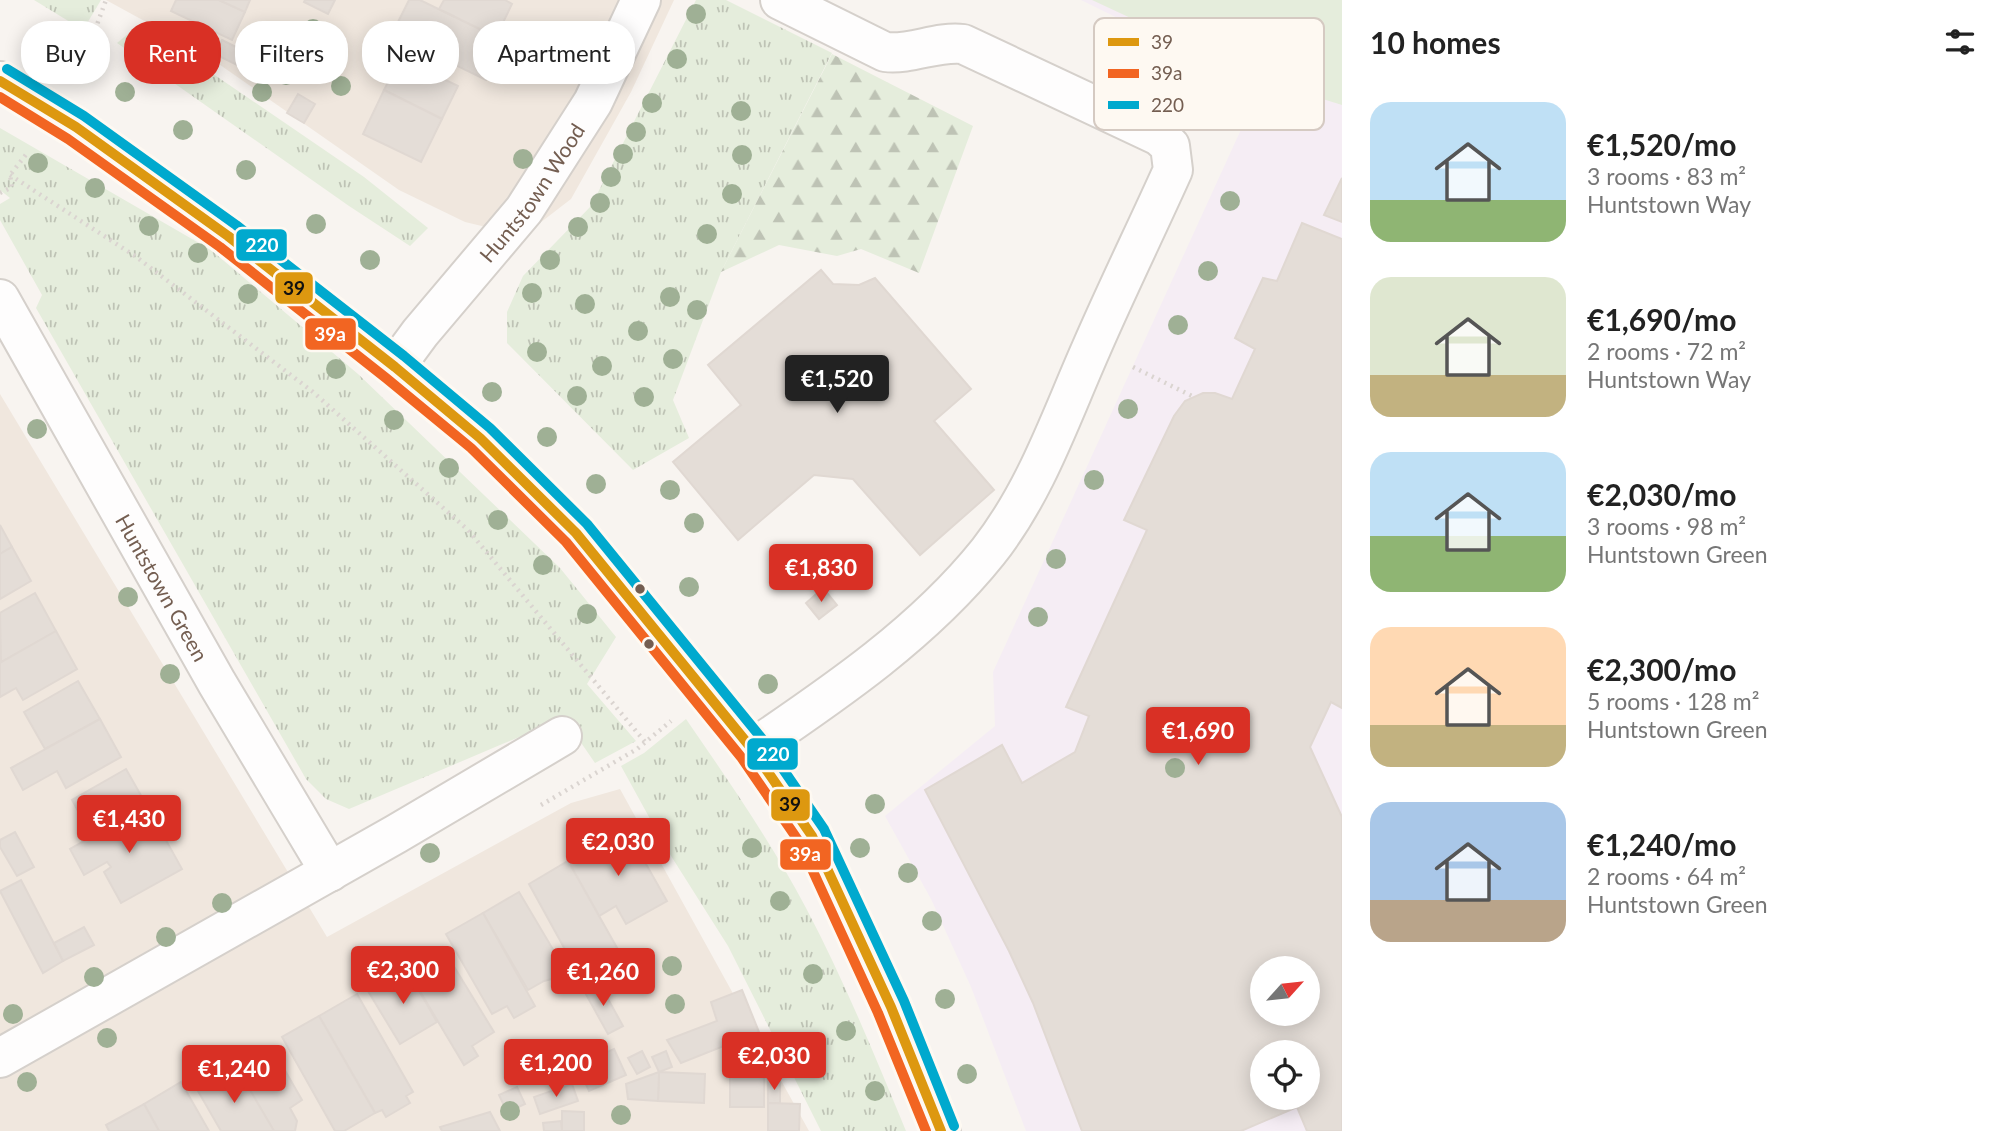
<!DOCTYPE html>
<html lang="en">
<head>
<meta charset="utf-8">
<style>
	body { margin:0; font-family:Lato,sans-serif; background:#f6f6f6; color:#222; height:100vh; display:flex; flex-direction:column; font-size:26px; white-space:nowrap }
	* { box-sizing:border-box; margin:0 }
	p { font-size:23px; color:#767676 }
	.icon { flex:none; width:38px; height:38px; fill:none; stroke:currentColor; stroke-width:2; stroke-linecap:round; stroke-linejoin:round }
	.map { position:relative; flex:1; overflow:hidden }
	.panel { display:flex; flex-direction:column; background:#fff; width:665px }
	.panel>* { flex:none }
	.hud { position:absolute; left:21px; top:21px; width:665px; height:63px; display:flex; gap:14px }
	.needle { width:46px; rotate:63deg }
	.buttons { position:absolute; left:1250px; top:956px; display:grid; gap:14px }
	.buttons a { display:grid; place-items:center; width:70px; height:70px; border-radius:50%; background:#fff; box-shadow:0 4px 18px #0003; font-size:35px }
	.price { position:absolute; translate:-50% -60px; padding:0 16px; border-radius:7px; background:#d93025; color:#fff; font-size:23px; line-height:46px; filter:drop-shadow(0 2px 4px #0008) }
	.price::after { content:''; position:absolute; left:50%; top:42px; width:21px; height:16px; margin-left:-10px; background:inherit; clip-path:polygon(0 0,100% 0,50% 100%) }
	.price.current { background:#222; color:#fff }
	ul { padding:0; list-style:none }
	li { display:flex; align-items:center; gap:21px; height:175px; padding:0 28px }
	li span { display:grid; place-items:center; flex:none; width:196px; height:140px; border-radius:21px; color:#555 }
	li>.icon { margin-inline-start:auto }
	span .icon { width:84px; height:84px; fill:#fffc; stroke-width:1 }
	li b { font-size:30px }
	h2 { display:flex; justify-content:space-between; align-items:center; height:84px; padding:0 28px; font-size:30px }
	.chip { padding:0 24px; border-radius:28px; background:#fff; box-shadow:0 4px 18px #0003; font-size:24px; line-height:63px }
	.chip.current { background:#d93025; color:#fff }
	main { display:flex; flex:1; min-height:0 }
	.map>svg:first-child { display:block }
	.residential { fill:#f0e7de }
	.education { fill:#f5edf4; fill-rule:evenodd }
	.grass { fill:url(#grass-tufts) }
	.forest { fill:url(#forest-firs) }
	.garden { fill:#e5eddc }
	.building { fill:#e4ddd7; stroke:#e0d8d2; stroke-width:2; fill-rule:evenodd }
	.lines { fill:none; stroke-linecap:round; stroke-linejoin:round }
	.minor-casing { stroke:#d5d0cb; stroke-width:42 }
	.path { stroke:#dad4d0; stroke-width:4.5; stroke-dasharray:2 5; stroke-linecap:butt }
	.minor { stroke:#fefdfd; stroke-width:38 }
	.bus-1-casing { stroke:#fef9f2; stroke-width:16 }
	.bus-2-casing { stroke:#fef9f2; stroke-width:16 }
	.bus-3-casing { stroke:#fef9f2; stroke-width:16 }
	.bus-1 { stroke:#dd9810; stroke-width:10 }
	.bus-2 { stroke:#f26522; stroke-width:10 }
	.bus-3 { stroke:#00a9ce; stroke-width:10 }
	.tree { fill:#9fb095 }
	.bus-dot { fill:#745e51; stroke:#fef9f2; stroke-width:2.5 }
	.labels { text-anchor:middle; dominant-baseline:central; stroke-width:5; stroke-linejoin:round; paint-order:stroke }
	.street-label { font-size:21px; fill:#745e51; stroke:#fef9f2 }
	.key { fill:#fef9f2; stroke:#d5cac2; stroke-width:2 }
	.key-label { font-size:19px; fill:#745e51 }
	.line-badge { stroke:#fef9f2; stroke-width:2.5 }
	.badge-label { font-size:19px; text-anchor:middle; font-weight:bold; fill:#fff }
	.pale-badge-label { font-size:19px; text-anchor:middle; font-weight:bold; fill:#111 }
</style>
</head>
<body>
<main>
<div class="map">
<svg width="1342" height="1131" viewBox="0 0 1342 1131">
	<defs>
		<pattern id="grass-tufts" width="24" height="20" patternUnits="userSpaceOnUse" patternTransform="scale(1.75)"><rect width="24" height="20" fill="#e5eddc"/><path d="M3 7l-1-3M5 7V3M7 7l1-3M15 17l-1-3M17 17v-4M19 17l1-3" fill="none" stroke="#bec3b5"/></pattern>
		<pattern id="forest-firs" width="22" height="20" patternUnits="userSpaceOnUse" patternTransform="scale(1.75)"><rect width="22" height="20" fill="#e5eddc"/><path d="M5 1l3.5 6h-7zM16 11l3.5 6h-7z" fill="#bec3b5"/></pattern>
	</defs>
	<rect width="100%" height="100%" fill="#f8f4f0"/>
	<g class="residential">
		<polygon points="106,0 674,0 631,92 571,199 523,236 465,222 399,190 203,53"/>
		<polygon points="0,394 327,937 571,803 620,789 809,1131 0,1131"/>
	</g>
	<path class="education" d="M1081 0H1342V1131H1026L971 987 931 899 885 816 995 726 993 672 1260 88ZM1262 968H1307V1013H1262ZM1262 1052H1307V1097H1262Z"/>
	<g class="grass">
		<polygon points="34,0 101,0 83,30"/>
		<polygon points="696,0 726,0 832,53 721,272 673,400 689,438 633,470 507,343 507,312 523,276 591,206"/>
		<polygon points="140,24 364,177 428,228 410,246 349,206 117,43"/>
		<polygon points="0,128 211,250 358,374 560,568 616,637 587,684 636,741 595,763 564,718 349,809 326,799 306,779 36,308 42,295 0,220 0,204 10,198 0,190"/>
		<path d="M686 719C728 780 771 842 806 908 844 980 875 1056 906 1131H821L728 946 666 848 621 766 644 753Z"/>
	</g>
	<polygon class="forest" points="832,54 973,126 919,273 861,249 837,256 779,245 721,272"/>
	<polygon class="garden" points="1092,0 1342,0 1342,105 1268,82"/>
	<g class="building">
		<polygon points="176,0 219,0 245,12 232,40 171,11"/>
		<polygon points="219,0 250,0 245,12"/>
		<polygon points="305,0 335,0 328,14 304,2"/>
		<polygon points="409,0 420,0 496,37 486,56 496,60 486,80 392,34"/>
		<polygon points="444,0 505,0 512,4 496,37 439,9"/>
		<polygon points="222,40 252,55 245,69 215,54"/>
		<polygon points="400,58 458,86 442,119 384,90"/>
		<polygon points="384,90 442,119 421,162 363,134"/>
		<polygon points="298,94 315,104 304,123 287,113"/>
		<polygon points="1342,178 1342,222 1324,215"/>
		<path d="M1302 223 1342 239V708L1331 702 1310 747 1342 817V1131H1307L1297 1107 1241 1131H1082L1033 1003 1009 951 925 790 1002 745 1022 783 1075 752 1089 716 1066 707 1147 530 1124 520 1174 416 1185 401 1203 393H1215L1232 399 1255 349 1235 338 1263 278 1277 281ZM1262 968H1307V1013H1262ZM1262 1052H1307V1097H1262Z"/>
		<polygon points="821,270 833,284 859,285 875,278 971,389 934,421 994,490 920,555 853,479 814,475 738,540 673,462 741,405 708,365"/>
		<polygon points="0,525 12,547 0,554"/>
		<polygon points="12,547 31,581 0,599 0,554"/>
		<polygon points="823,588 837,605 819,619 806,603"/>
		<polygon points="35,593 56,631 1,662 0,613"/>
		<polygon points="56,631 77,669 23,700 16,688 0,697 0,663"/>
		<polygon points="78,681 100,719 45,749 24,712"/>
		<polygon points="100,719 121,757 66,788 57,771 23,790 11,768"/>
		<polygon points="126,769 147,806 92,837 72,800"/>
		<polygon points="147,806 182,869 121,903 104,872 111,867 107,862 84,875 70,849"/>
		<polygon points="625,827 667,901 626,924 616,906 599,916 568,861"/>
		<polygon points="15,832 34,867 17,876 0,847 0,840"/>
		<polygon points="568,861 625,962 611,970 600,950 594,960 588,964 573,964 529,884"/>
		<polygon points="21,880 63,961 43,973 0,891"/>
		<polygon points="519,892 564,968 560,977 544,981 528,990 483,913"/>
		<polygon points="483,913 535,1006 514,1018 507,1006 492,1014 446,934"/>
		<polygon points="84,927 94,945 63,961 54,943"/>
		<polygon points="442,947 494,1032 472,1046 478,1056 464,1065 406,968"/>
		<polygon points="406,968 437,1022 400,1044 368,991"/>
		<polygon points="598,981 623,1026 608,1034 583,989"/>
		<polygon points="742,990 759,1032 681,1063 667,1040 717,1021 711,1002"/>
		<polygon points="357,994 413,1092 406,1096 410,1103 386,1117 382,1110 375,1113 319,1016"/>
		<polygon points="319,1016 375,1113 344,1131 335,1131 282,1037"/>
		<polygon points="272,1048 302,1100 290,1108 297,1121 295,1131 274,1131 237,1068"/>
		<polygon points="614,1049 626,1075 589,1091 577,1065"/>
		<polygon points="642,1051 650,1067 637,1074 628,1058"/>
		<polygon points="666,1051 672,1067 659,1072 652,1057"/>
		<polygon points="730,1063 764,1064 764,1107 730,1107"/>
		<polygon points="237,1068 274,1131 221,1131 198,1091"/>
		<polygon points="659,1072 705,1074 704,1103 658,1101"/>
		<polygon points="659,1072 658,1101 628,1099 626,1084"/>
		<rect x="768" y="1080" width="12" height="23"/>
		<polygon points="181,1082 209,1131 159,1131 144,1104"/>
		<polygon points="572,1084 578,1101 540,1114 534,1097"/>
		<polygon points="517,1087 525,1104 507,1112 499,1095"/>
		<polygon points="768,1103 800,1104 799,1131 768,1131"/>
		<polygon points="144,1104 159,1131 109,1131 106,1125"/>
		<polygon points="562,1111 584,1112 584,1131 562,1131"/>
		<polygon points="490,1112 500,1131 442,1131 440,1127"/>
		<polygon points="561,1121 562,1131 544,1131 543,1123"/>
	</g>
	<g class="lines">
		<defs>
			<g id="minor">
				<polyline points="0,81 76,127 228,236 395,367 480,438 576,533 752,749 812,836 891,1007 941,1131"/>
				<path id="s1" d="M0 299 217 683 330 872"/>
				<path id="s2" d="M395 367 420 333 524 210 593 102 641 0"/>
				<path d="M752 749C836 692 924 632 988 552 1036 491 1060 419 1091 349 1117 289 1146 230 1173 170L1170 146 1159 136 963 44C936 41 912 55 885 52L780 0"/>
				<polyline points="0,1058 396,834 562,736"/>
			</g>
		</defs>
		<use href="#minor" class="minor-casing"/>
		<g class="path">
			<polyline points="79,79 100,45 95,30 106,0"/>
			<polyline points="10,175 135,256 313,392 468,530 646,743"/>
			<polyline points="0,193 12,187 10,175 28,152"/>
			<polyline points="1133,367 1194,397"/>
			<polyline points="541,805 637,749 671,721"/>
		</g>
		<use href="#minor" class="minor"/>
		<defs>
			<polyline id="bus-1" points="0,81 76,127 228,236 395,367 480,438 576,533 752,749 812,836 891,1007 941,1131"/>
			<polyline id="bus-2" points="0,97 68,139 220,247 386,378 471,448 566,542 741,757 800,843 878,1013 926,1131"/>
			<polyline id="bus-3" points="7,69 84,116 236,225 404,356 490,428 587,524 763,740 824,829 904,1001 954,1126"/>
		</defs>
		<use href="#bus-1" class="bus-1-casing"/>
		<use href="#bus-2" class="bus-2-casing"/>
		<use href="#bus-3" class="bus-3-casing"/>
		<use href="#bus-1" class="bus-1"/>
		<use href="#bus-2" class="bus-2"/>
		<use href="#bus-3" class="bus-3"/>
	</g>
	<g class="tree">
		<circle cx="696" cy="14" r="10"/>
		<circle cx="313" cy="29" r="10"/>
		<circle cx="156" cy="38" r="10"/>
		<circle cx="63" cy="47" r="10"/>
		<circle cx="677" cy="59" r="10"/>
		<circle cx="286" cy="75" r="10"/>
		<circle cx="341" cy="86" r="10"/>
		<circle cx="125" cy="92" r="10"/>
		<circle cx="262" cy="92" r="10"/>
		<circle cx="652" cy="103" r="10"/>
		<circle cx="741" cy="111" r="10"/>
		<circle cx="183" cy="130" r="10"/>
		<circle cx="636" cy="132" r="10"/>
		<circle cx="623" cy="154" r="10"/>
		<circle cx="742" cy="155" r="10"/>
		<circle cx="523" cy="159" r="10"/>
		<circle cx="38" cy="163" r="10"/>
		<circle cx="246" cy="170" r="10"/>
		<circle cx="611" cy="177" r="10"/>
		<circle cx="95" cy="188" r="10"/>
		<circle cx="732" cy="194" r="10"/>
		<circle cx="1230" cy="201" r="10"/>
		<circle cx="600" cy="203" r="10"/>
		<circle cx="316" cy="224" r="10"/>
		<circle cx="149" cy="226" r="10"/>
		<circle cx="578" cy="227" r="10"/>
		<circle cx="707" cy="234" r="10"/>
		<circle cx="198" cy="253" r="10"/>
		<circle cx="370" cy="260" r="10"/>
		<circle cx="550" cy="260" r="10"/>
		<circle cx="1208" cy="271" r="10"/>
		<circle cx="532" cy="293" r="10"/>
		<circle cx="248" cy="294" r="10"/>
		<circle cx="670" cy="297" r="10"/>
		<circle cx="585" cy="304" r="10"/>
		<circle cx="697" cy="310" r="10"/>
		<circle cx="1178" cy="325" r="10"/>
		<circle cx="638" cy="331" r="10"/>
		<circle cx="537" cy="352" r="10"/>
		<circle cx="673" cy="359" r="10"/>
		<circle cx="602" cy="366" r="10"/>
		<circle cx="336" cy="369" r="10"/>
		<circle cx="492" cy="392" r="10"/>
		<circle cx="577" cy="396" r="10"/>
		<circle cx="644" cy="397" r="10"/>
		<circle cx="1128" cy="409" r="10"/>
		<circle cx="394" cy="420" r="10"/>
		<circle cx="37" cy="429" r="10"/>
		<circle cx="547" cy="437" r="10"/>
		<circle cx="449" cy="468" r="10"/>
		<circle cx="1094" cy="480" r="10"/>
		<circle cx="596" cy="484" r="10"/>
		<circle cx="670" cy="490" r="10"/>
		<circle cx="498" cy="520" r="10"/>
		<circle cx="694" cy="523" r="10"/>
		<circle cx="1056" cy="559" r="10"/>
		<circle cx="543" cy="565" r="10"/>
		<circle cx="798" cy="580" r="10"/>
		<circle cx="689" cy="587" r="10"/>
		<circle cx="128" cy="597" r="10"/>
		<circle cx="587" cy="614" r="10"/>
		<circle cx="1038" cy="617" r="10"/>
		<circle cx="170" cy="674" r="10"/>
		<circle cx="768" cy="684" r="10"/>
		<circle cx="1175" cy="768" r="10"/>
		<circle cx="875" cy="804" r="10"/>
		<circle cx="752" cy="848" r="10"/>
		<circle cx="860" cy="848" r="10"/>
		<circle cx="430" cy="853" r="10"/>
		<circle cx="908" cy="873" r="10"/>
		<circle cx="780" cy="901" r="10"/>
		<circle cx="222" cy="903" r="10"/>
		<circle cx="932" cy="921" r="10"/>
		<circle cx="166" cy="937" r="10"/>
		<circle cx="672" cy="966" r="10"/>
		<circle cx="813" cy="974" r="10"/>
		<circle cx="94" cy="977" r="10"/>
		<circle cx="945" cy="999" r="10"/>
		<circle cx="675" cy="1004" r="10"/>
		<circle cx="13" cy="1014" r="10"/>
		<circle cx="846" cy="1031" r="10"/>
		<circle cx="107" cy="1038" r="10"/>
		<circle cx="967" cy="1074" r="10"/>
		<circle cx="27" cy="1082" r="10"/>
		<circle cx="875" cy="1091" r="10"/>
		<circle cx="510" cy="1111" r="10"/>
		<circle cx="621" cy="1115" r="10"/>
	</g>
	<g class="bus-dot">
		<circle cx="640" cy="589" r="6"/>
		<circle cx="649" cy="644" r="6"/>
	</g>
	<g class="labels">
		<g class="street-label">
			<text stroke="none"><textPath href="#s2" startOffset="222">Huntstown Wood</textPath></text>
			<text stroke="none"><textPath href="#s1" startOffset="331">Huntstown Green</textPath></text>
		</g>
	</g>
	<rect x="1094" y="18" width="230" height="112" rx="10" class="key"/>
	<rect x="1108" y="38" width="31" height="8" fill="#dd9810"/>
	<rect x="1108" y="69" width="31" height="9" fill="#f26522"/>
	<rect x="1108" y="101" width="31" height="8" fill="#00a9ce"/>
	<g class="key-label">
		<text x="1151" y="49">39</text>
		<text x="1151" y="80">39a</text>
		<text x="1151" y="112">220</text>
	</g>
	<g class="line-badge">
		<rect x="235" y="228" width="53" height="34" rx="7" fill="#00a9ce"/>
		<rect x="274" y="271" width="40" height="34" rx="7" fill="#dd9810"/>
		<rect x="304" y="317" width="53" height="34" rx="7" fill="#f26522"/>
		<rect x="746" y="737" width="53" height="34" rx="7" fill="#00a9ce"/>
		<rect x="770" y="788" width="41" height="34" rx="7" fill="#dd9810"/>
		<rect x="779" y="838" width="53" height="33" rx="7" fill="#f26522"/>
	</g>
	<g class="badge-label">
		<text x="262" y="252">220</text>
		<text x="330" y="341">39a</text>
		<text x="773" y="761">220</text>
		<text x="805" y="861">39a</text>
	</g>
	<g class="pale-badge-label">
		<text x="294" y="295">39</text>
		<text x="790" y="811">39</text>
	</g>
</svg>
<div class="buttons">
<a><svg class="needle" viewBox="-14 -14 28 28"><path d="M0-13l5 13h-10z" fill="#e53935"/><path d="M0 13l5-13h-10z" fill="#767676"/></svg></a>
<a><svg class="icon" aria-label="locate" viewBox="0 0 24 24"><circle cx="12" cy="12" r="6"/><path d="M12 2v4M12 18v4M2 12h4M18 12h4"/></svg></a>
</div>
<b class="price current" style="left:837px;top:415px">€1,520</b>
<b class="price" style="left:821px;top:604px">€1,830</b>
<b class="price" style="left:1198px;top:767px">€1,690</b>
<b class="price" style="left:129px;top:855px">€1,430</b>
<b class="price" style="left:618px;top:878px">€2,030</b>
<b class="price" style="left:403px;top:1006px">€2,300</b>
<b class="price" style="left:603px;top:1008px">€1,260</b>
<b class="price" style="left:774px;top:1092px">€2,030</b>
<b class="price" style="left:556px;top:1099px">€1,200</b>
<b class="price" style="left:234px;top:1105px">€1,240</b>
<div class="hud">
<a class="chip">Buy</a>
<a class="chip current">Rent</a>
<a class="chip">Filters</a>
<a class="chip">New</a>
<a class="chip">Apartment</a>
</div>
</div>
<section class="panel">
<h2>10 homes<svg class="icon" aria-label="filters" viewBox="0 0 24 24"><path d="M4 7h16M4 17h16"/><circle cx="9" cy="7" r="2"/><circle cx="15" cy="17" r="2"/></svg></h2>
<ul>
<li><span style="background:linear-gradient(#bfe0f5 70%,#8fb573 0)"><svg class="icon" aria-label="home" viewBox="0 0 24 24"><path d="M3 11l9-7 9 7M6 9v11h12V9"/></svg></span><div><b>€1,520/mo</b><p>3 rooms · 83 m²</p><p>Huntstown Way</p></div></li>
<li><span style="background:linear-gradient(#dfe7d0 70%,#c2b280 0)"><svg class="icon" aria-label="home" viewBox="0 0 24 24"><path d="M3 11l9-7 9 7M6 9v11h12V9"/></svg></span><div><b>€1,690/mo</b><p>2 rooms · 72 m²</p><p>Huntstown Way</p></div></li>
<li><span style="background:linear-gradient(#bfe0f5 60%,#8fb573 0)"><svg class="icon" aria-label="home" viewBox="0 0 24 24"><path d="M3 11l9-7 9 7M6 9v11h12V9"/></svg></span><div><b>€2,030/mo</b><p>3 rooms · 98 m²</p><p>Huntstown Green</p></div></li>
<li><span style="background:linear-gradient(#ffd9b3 70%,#c2b280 0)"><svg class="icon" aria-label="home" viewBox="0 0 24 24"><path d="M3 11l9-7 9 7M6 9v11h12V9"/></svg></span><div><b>€2,300/mo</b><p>5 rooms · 128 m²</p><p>Huntstown Green</p></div></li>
<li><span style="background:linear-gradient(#a9c7e8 70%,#b9a48a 0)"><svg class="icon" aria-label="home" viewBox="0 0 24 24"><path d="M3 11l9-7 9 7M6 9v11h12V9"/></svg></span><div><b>€1,240/mo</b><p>2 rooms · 64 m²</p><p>Huntstown Green</p></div></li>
</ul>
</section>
</main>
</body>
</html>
